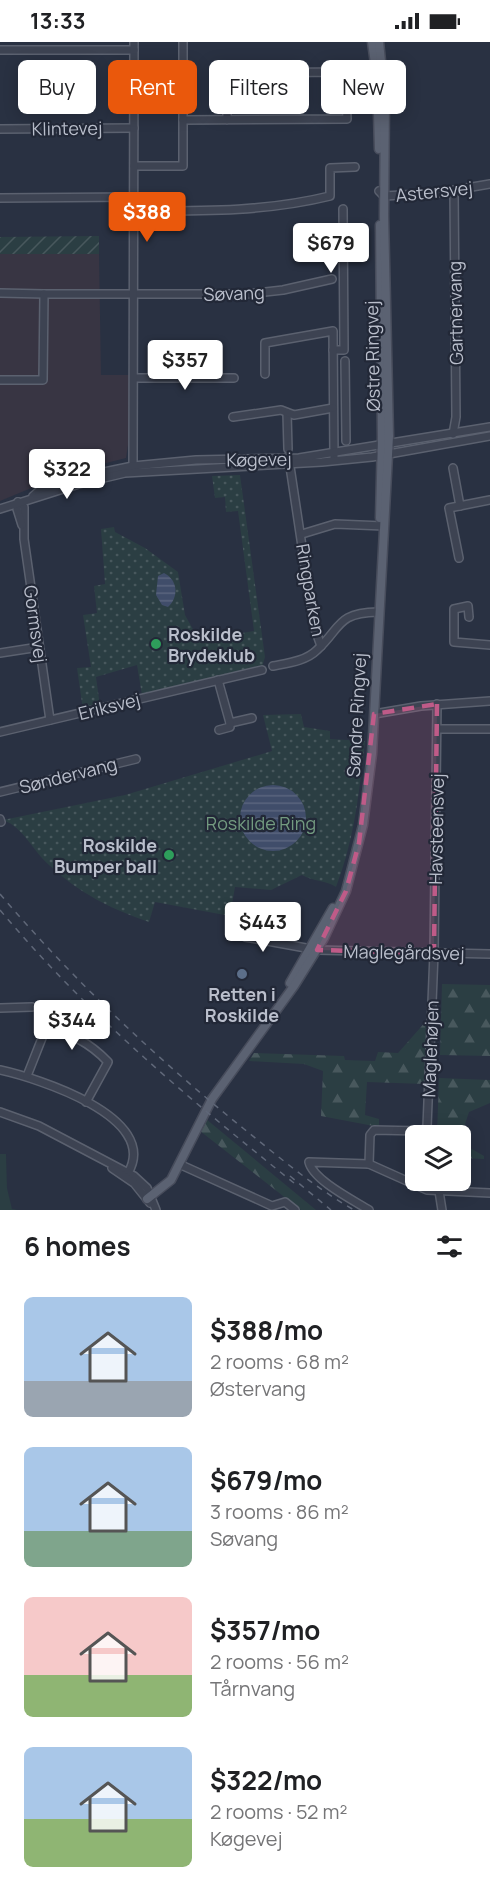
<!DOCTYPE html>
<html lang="en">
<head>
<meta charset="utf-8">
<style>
	body { margin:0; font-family:Manrope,sans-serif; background:#f2f2f2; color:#202124; height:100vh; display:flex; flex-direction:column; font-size:22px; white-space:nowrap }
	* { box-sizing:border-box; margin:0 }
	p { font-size:20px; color:#757577 }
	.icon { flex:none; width:33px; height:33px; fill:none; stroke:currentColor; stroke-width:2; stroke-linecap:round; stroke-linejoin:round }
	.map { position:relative; height:1168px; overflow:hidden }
	.drawer { display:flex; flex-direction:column; background:#fff; flex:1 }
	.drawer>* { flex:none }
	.banner { position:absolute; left:18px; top:18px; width:454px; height:54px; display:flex; gap:12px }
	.buttons { position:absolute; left:405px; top:1083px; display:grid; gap:12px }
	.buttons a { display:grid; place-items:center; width:66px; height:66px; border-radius:9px; background:#fff; box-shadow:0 3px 15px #0003; font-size:30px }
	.price { position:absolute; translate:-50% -51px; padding:0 14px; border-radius:6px; background:#fff; color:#222; font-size:20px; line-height:39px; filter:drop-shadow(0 2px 3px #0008) }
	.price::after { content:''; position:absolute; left:50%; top:36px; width:18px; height:14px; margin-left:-9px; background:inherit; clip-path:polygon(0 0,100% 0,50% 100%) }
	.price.selected { background:#ea580c; color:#fff }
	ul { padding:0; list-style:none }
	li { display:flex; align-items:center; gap:18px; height:150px; padding:0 24px }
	li span { display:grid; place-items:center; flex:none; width:168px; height:120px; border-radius:9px; color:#555 }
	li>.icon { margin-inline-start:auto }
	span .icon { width:72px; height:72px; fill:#fffc; stroke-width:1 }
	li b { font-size:26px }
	h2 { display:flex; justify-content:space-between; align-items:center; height:72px; padding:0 24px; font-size:26px }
	.pill { padding:0 21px; border-radius:9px; background:#fff; box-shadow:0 3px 15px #0003; font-size:21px; line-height:54px }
	.pill.selected { background:#ea580c; color:#fff }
	.status { display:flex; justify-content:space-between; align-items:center; height:42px; padding:0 30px; background:#fff; direction:ltr }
	.status svg { height:16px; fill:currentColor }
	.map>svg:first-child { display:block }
	.medical { fill:#383543 }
	.forest { fill:url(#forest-firs) }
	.park { fill:url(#park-dots) }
	.garden { fill:url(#garden-furrows) }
	.pitch { fill:#2b3e43 }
	.water { fill:url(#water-rules) }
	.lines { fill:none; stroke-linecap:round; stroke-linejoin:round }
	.minor-casing { stroke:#5b616f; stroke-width:10 }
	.major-casing { stroke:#474c5b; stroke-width:11 }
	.minor { stroke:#3d4352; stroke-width:7 }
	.major { stroke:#5b6272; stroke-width:8 }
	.rail { stroke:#5f6778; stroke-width:1.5; stroke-dasharray:6 6; stroke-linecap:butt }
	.marked { fill:#bf5b88; fill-opacity:0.2; stroke:#bf5b88; stroke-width:4.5; stroke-dasharray:12 8; stroke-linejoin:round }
	.leisure-dot { fill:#2e9e5b; stroke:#222837; stroke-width:2 }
	.service-dot { fill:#5c6f8a; stroke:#222837; stroke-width:2 }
	.labels { text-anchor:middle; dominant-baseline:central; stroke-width:4.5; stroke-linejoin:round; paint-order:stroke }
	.street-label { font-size:18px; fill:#babfcc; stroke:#222837 }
	.poi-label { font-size:18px; font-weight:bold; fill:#babfcc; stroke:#222837; text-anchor:start }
	.park-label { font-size:18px; fill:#739b80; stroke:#222837 }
</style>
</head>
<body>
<div class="status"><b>13:33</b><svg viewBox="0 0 49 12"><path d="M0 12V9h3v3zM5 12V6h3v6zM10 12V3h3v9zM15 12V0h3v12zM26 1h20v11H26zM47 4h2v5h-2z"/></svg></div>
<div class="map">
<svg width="490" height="1168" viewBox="0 0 490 1168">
	<defs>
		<pattern id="forest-firs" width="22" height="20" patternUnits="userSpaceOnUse" patternTransform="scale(1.5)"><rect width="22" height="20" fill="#2b3e43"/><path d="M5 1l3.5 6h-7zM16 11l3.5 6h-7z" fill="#48585d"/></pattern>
		<pattern id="park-dots" width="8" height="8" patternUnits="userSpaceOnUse" patternTransform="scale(1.5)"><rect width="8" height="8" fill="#2b3e43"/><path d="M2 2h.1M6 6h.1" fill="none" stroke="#48585d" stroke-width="1.8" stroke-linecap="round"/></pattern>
		<pattern id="garden-furrows" width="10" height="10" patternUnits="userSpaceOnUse" patternTransform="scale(1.5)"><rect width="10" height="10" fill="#2b3e43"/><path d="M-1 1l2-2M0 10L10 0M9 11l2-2" fill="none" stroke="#48585d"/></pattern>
		<pattern id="water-rules" width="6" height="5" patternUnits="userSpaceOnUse" patternTransform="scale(1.5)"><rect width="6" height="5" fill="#404d6a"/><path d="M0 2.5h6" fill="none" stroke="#5a657e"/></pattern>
	</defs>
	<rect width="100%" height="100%" fill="#293142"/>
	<polygon class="medical" points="0,212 99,212 101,333 130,333 130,390 126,416 70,430 0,459"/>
	<g class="forest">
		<polygon points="442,942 490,943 490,1014 440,1013"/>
		<polygon points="428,977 425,1042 367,1040 365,1073 379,1077 379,1085 321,1074 323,1029 304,1022 249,1019 254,1011 344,1014 345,1018 375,1019 378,1010 398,1011"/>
		<polygon points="439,1036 490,1038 490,1061 469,1070 463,1088 470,1106 484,1114 484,1117 461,1116 460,1094 437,1093"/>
		<polygon points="206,1077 316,1168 301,1168 200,1089"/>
	</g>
	<g class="park">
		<polygon points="240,433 265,615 262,625 142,653 137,623 96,635 100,664 83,668 77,626 91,625 83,573 97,571 94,544 105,542 101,487 114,485 115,490 145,506 178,530 185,573 199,598 254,589 238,469 226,470 225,455 215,456 212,434"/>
		<path d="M301 672 304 685 330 689V697L365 699C359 750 355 796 336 845 326 838 314 840 302 833L271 848 235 845 230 874 155 860 149 880C111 867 79 851 49 823 32 808 24 786 3 778L125 753 272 709 263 673Z"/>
	</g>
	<polygon class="garden" points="99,194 99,212 0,212 0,195"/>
	<polygon class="pitch" points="0,1112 6,1112 7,1146 12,1167 18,1168 0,1168"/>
	<g class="water">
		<path d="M164 531C178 538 179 555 168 565L162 563 156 553 158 534Z"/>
		<circle cx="273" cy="776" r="33"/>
	</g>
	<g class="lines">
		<defs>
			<g id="minor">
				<polyline points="0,8 134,8"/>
				<polyline points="183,78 347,77 345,30 227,31 227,78"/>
				<polyline points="0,87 134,86"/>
				<polyline points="134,124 183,124 183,0"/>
				<polyline points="379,149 384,154 437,151 490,142"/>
				<polyline points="0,156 135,155"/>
				<path d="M135 169C201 169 265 170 330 154V126L355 125"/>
				<polyline points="0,251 44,252"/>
				<polyline points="333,308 344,308 343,167"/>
				<polyline points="345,319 346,399"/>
				<polyline points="265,332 265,301 333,289 334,415"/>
				<polyline points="135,336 234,336"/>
				<polyline points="0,338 43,338 44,252 247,252 283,248 332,237"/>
				<polyline points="287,371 288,407"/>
				<polyline points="233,375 281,368 294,373 333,366"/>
				<polyline points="453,392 456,375 454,149"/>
				<polyline points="289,418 314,584 321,604"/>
				<polyline points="133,426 134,0"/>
				<polyline points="453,426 460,464"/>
				<polyline points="33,454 39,449 85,434 133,424 196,418 299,416 490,385"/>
				<polyline points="18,460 24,465 24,497 50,678"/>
				<polyline points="18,460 17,467 22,483"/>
				<polyline points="0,467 79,442 125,431 322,420 372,415 490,394"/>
				<polyline points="302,492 335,482 384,484"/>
				<polyline points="459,516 449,466 490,458"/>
				<polyline points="469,575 468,564 454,567 454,600 490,603"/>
				<polyline points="0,611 39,605"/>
				<path d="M273 624C288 621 306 619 317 608 342 585 336 571 378 570"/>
				<polyline points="218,638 230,681 252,676"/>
				<polyline points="374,672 421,664 490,659"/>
				<polyline points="437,687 490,687"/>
				<polyline points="219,688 230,685 230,681"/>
				<polyline points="0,690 262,628"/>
				<polyline points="0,750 136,717"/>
				<polyline points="0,777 1,780"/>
				<polyline points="245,895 317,908 490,912"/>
				<polyline points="0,966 32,965"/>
				<path d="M0 1028C37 1036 161 1075 128 1131"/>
				<path d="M27 1034 44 991C66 985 93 1004 108 1020L86 1060"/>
				<polyline points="0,1070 39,1084 134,1134 147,1146 156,1168"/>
				<polyline points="179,1122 272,1164 285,1160 295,1168"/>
				<polyline points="369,1122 370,1093 374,1088 422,1089 427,1085 434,911 437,662"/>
				<polyline points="112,1126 134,1141 150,1161"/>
				<polyline points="439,1149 442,1168"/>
				<path d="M369 1168C353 1158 313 1138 309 1120L369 1122 427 1148 490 1151"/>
			</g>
			<g id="major">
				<polyline points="372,0 377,36 379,107"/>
				<polyline points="380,183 382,395 380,476"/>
				<polyline points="290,941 333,866"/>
				<polyline points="147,1157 171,1138 212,1057 294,944 324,896 346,849 363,783 372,712 389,394 384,174 385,57 379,0"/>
			</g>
		</defs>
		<use href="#minor" class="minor-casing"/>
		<use href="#major" class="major-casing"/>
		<use href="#minor" class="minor"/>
		<use href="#major" class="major"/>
		<g class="rail">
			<path d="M0 852C74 939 155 1015 244 1087 279 1115 314 1145 354 1168"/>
			<path d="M0 868C87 972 189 1057 294 1141"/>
			<polyline points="290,1134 331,1168"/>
		</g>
	</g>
	<path class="marked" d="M437 662 434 911 317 908 346 849 359 801 374 672Z"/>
	<g class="leisure-dot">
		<circle cx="156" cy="602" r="6"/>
		<circle cx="169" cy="813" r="6"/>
	</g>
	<circle class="service-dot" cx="242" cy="932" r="6"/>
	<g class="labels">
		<g class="street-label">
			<text transform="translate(67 86) rotate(-1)">Klintevej</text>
			<text transform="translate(434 149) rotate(-6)">Astersvej</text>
			<text transform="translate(234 251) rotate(-2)">Søvang</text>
			<text transform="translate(455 271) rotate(-91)">Gartnervang</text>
			<text transform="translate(372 314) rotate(-91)">Østre Ringvej</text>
			<text transform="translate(259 417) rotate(-1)">Køgevej</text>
			<text transform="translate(311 548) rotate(80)">Ringparken</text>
			<text transform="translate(36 582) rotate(82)">Gormsvej</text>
			<text transform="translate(109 664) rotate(-14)">Eriksvej</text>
			<text transform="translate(356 673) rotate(-87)">Søndre Ringvej</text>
			<text transform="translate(68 733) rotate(-14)">Søndervang</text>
			<text transform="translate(436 787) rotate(-89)">Havsteensvej</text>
			<text transform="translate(404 910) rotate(1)">Maglegårdsvej</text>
			<text transform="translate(430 1007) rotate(-88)">Maglehøjen</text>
		</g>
		<g class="poi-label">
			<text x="168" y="592">Roskilde<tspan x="168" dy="21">Brydeklub</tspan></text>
			<text x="157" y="803" text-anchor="end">Roskilde<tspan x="157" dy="21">Bumper ball</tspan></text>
			<text x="242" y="952" text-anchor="middle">Retten i<tspan x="242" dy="21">Roskilde</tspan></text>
		</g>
		<g class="park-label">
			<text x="261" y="781">Roskilde Ring</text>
		</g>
	</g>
</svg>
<div class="buttons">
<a><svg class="icon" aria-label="layers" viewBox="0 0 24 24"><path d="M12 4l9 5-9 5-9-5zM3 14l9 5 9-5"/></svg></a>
</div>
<b class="price selected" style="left:147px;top:201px">$388</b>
<b class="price" style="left:331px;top:232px">$679</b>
<b class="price" style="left:185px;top:349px">$357</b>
<b class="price" style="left:67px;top:458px">$322</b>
<b class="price" style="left:263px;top:911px">$443</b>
<b class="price" style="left:72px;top:1009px">$344</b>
<div class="banner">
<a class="pill">Buy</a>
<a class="pill selected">Rent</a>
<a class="pill">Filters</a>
<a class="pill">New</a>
</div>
</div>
<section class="drawer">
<h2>6 homes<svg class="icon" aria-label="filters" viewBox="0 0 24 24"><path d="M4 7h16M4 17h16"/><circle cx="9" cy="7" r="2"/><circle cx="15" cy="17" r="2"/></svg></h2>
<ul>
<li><span style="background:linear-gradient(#a9c7e8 70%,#9aa5b1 0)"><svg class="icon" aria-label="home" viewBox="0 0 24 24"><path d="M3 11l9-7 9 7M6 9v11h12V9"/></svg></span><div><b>$388/mo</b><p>2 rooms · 68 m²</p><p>Østervang</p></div></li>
<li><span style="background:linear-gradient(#a9c7e8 70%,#7fa58c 0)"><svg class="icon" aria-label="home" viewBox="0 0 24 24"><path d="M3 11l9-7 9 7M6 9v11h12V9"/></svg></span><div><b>$679/mo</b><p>3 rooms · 86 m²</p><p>Søvang</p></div></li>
<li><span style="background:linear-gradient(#f6c9c9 65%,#8fb573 0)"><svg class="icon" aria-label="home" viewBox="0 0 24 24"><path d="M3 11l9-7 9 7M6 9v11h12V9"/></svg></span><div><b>$357/mo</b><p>2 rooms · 56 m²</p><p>Tårnvang</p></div></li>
<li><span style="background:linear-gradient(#a9c7e8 60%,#8fb573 0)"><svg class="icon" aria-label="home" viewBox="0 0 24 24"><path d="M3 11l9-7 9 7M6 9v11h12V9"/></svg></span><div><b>$322/mo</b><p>2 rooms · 52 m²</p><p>Køgevej</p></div></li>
</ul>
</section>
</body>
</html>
